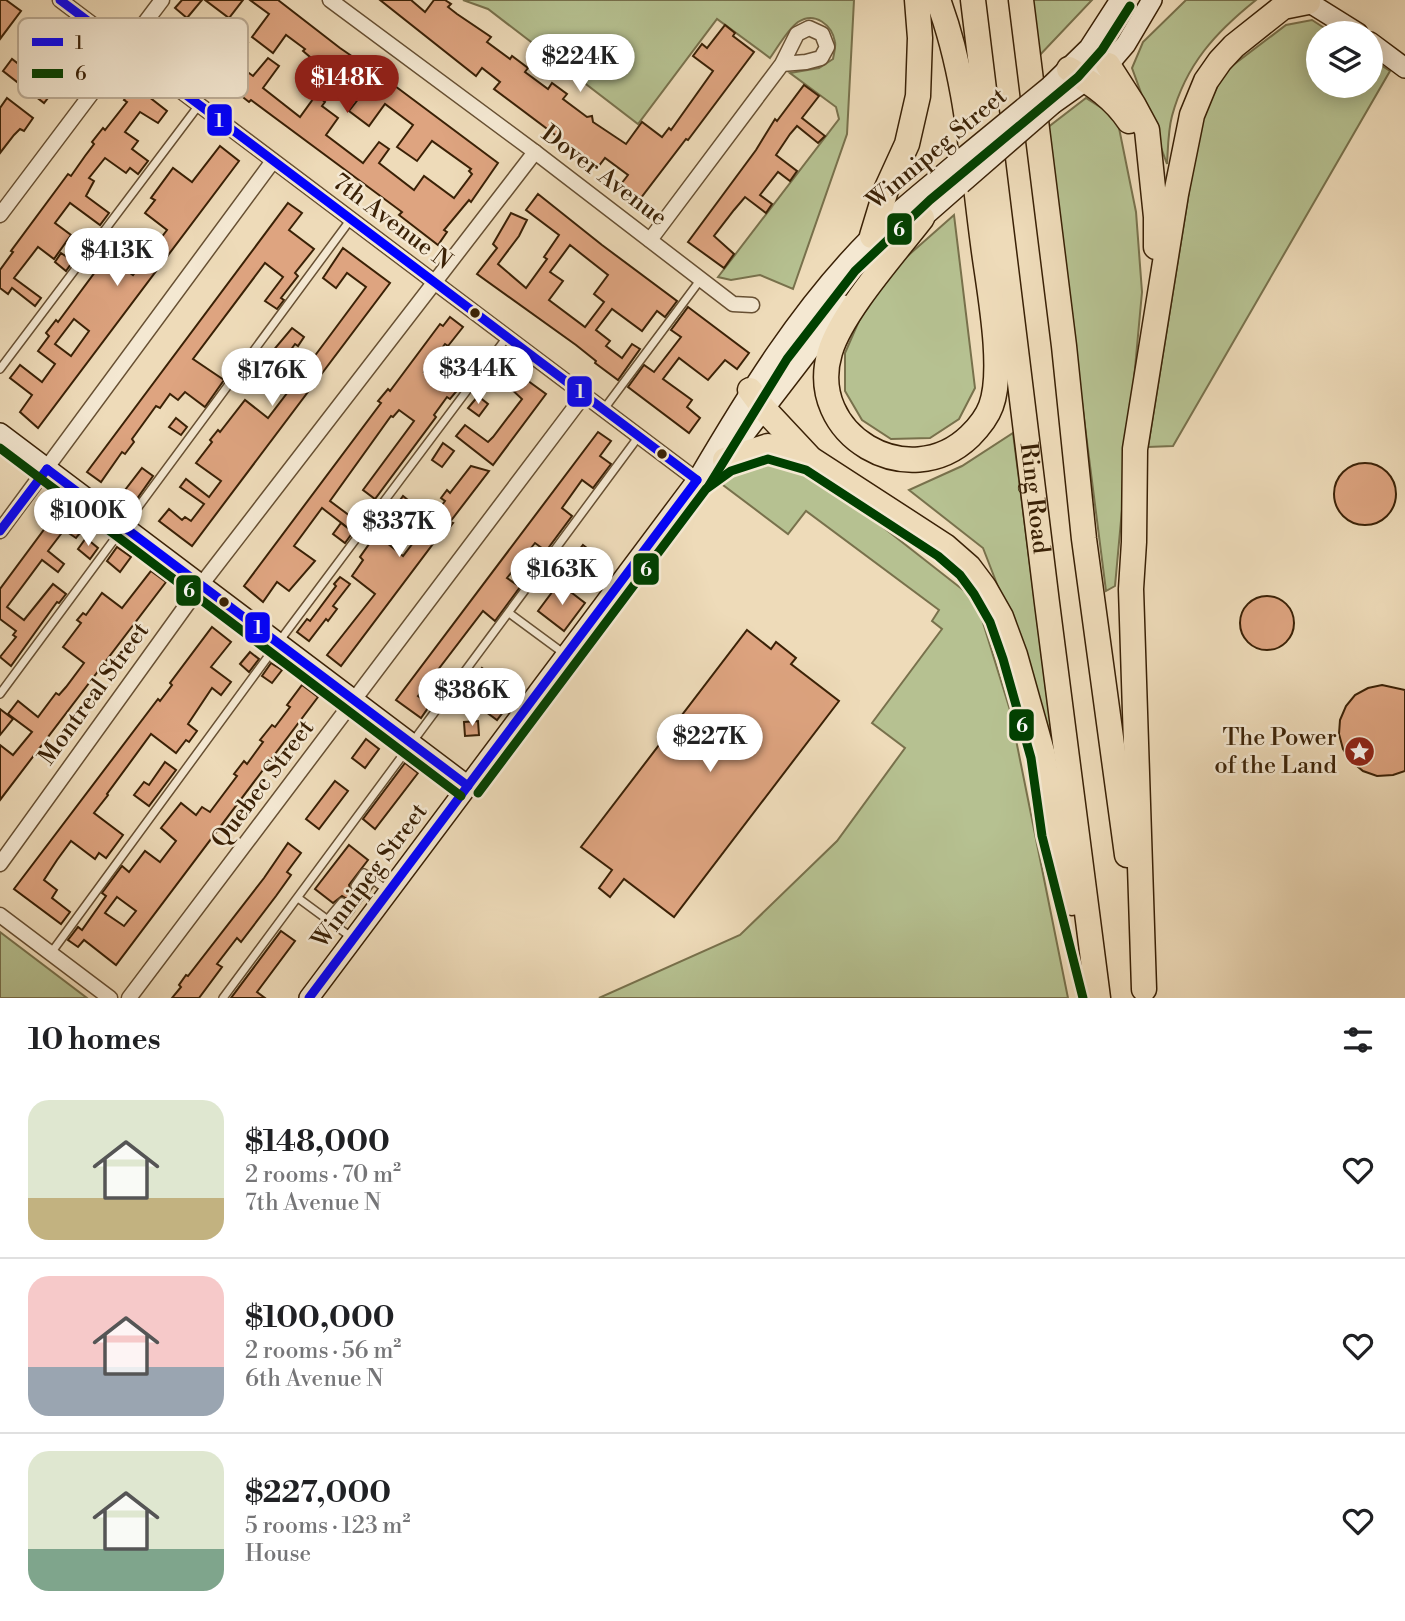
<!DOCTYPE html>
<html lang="en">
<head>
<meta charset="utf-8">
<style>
	body { margin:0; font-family:"Libre Bodoni",serif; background:#f6f6f6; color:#202124; height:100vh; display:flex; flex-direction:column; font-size:26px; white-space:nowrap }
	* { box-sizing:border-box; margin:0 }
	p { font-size:23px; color:#757577 }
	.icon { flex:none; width:38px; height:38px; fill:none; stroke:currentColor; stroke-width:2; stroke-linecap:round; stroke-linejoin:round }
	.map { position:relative; height:998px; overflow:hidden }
	.details { display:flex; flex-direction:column; background:#fff; flex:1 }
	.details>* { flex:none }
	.fabs { position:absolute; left:1306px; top:21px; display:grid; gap:14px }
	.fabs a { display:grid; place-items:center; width:77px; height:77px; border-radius:50%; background:#fff; box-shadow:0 4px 18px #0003; font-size:35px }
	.price { position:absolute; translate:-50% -60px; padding:0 16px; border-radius:24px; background:#fff; color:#222; font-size:23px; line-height:46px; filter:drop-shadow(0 2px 4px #0008) }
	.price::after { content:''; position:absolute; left:50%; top:42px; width:21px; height:16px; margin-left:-10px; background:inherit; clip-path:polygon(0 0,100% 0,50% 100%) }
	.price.on { background:#8f2418; color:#fff }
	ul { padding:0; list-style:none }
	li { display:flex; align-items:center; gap:21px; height:175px; padding:0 28px }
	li+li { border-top:2px solid #e0e0e0 }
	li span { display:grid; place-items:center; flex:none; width:196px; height:140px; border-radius:21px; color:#555 }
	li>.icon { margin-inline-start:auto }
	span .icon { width:84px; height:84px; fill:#fffc; stroke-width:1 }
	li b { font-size:30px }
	h2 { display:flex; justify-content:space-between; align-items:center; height:84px; padding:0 28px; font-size:30px }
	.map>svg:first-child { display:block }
	.green { fill:#b6c191; stroke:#78714c; stroke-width:2 }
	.building { fill:#dea480; stroke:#3a2106; stroke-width:2; fill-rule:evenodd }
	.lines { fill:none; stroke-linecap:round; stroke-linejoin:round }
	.lane-casing { stroke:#675033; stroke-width:10 }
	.street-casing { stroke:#675033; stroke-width:17 }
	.secondary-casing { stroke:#3a2106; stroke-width:22 }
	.highway-casing { stroke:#3a2106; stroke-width:27 }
	.lane { stroke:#f4e8d2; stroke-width:7 }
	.street { stroke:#f4e8d2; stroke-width:14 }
	.secondary { stroke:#f4e8d2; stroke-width:19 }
	.highway { stroke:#eedbb9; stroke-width:24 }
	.secondary-bridge-casing { stroke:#3a2106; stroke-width:22; stroke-linecap:butt }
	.secondary-bridge { stroke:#f4e8d2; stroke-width:19 }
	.bus-1-casing { stroke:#f4e8d2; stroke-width:14 }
	.bus-2-casing { stroke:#f4e8d2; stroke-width:14 }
	.bus-1 { stroke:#00f; stroke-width:9 }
	.bus-2 { stroke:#004000; stroke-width:9 }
	.bus-dot { fill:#3a2106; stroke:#f4e8d2; stroke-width:2.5 }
	.labels { text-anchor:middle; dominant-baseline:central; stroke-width:5; stroke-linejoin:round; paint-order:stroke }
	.street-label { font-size:24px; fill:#3a2106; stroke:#f4e8d2 }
	.poi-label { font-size:24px; fill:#3a2106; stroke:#f4e8d2; text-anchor:end }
	.key { fill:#f4e8d2; stroke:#bcac95; stroke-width:2 }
	.key-label { font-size:19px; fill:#3a2106 }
	.line-badge { stroke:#f4e8d2; stroke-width:2.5 }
	.badge-label { font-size:19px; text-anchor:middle; font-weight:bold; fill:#fff }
</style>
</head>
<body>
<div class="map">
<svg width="1405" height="998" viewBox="0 0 1405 998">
	<rect width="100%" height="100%" fill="#eedbb9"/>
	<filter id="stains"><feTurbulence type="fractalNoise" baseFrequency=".00286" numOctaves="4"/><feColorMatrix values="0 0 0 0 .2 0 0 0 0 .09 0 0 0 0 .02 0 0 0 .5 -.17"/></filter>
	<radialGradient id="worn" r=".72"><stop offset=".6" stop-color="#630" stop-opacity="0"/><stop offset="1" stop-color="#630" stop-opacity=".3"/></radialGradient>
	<g class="green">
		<path d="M463 0H854L847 134 793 289 760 275 731 280 718 277 839 119 836 107 790 73 819 68 833 59C834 53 836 47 835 42 832 25 815 11 798 22 787 30 778 47 770 58L717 19 638 124 488 9Z"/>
		<polygon points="1031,0 1092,0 1038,57"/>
		<path d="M1186 0H1256C1216 32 1186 64 1172 116 1168 131 1168 149 1167 164L1132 68 1143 42Z"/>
		<polygon points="1312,20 1332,33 1318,33 1318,86 1370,86 1370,58 1390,71 1173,446 1148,447 1200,123 1224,72 1286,25"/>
		<polygon points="1086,98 1117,118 1136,212 1142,292 1115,586 1106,591 1047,128"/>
		<polygon points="954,215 975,388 959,419 930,438 891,439 862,420 845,391 845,353 865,307 894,268"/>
		<polygon points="1013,433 1051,728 1046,737 1026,659 983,548 909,490 962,466"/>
		<polygon points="766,456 810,470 976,600 1010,710 1068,998 599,998 740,935 837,841 905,748 872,723 942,629 932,621 939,610 806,511 788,534 723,485 724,479"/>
		<polygon points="0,932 87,998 0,998"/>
	</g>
	<g class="building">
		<polygon points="0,0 6,0 21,11 0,39"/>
		<polygon points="182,0 202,0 187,18 175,8"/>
		<polygon points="205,0 243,0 229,18"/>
		<polygon points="250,0 278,0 340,48 391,83 498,163 471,202 469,200 444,230 447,232 438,245 399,215 402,212 251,100 249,102 163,34 173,21 209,48 225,26 248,43 234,62 253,76 268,58 279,66 263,88 300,117 316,95 325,102 322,106 338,118 326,135 363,163 379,142 389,149 379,163 414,190 424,176 454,198 472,174 469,171 471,169 432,141 417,161 397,147 413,125 385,104 369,126 349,111 363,93 343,77 341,79 328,69 323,75 314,68 307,78 299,72 310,57 303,51 305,49 286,35 273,53 252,37 269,14"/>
		<polygon points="380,0 411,0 425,12 434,0 445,0 451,4 448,7 457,14 491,37 487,42 510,59 512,56 528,68 525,72 548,89 552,83 567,94 563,99 587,117 592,116 593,122 626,144 642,122 662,137 669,128 671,130 713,71 693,56 702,44 707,48 725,25 735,33 733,36 754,52 688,140 686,139 637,203 618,188 628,175 605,158 598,167 494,89 500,82 482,68 476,76"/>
		<polygon points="41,29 81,56 44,103 3,71 12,59 39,80 57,54 35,37"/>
		<polygon points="804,85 819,96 802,118 825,136 818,143 797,126 790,134 776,155 797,171 790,181 778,172 760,195 772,204 766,213 745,197 734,210 714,236 734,254 724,268 688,242 756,150 775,119 777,121"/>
		<polygon points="135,86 167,111 158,123 140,112 125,132 138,141 132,149 148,161 138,174 130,168 126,173 105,158 89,178 94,181 86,196 109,213 100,225 70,203 55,223 71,235 54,259 38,247 14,278 41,298 35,306 12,288 8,294 0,288 0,270 13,252 11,251 68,174 71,176 85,156 94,144 92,142 103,128 105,130 127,102 124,100"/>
		<polygon points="7,98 33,118 24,131 20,129 14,135 0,153 0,108"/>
		<path d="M220 146 239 161 38 428 20 412 32 395 10 378 20 365 42 382 55 364 38 351 49 336 46 333 56 320 58 322 107 256 133 275 167 230 145 213 155 200 151 198 173 168 192 182ZM74 319 89 331 71 356 55 344Z"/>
		<path d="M538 194 602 245 677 301 665 317 657 311 642 331 612 309 596 330 610 341 606 346 622 358 632 344 640 349 618 380 595 363 596 361 576 345 477 274 497 248 493 244 511 213 527 220 519 236 498 264 526 288 547 259 544 257 559 235 526 210ZM570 245 608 275 594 294 604 302 585 327 549 300 563 281 550 272Z"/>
		<polygon points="288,203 302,213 289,230 314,249 295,273 298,276 281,298 284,300 277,309 265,301 283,277 265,263 193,359 224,380 205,407 185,392 178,400 170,394 160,408 156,406 132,439 134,442 125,454 122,452 101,482 87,472"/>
		<polygon points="343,248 390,283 192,546 159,521 169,509 182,520 185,517 191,521 204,504 180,487 186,479 209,497 221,481 196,463 212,442 210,440 218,430 220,432 245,400 268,418 297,380 294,378 308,359 311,361 366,287 347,273 336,288 323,278"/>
		<polygon points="61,253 73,261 66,271 55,262"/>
		<polygon points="688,307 749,353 737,369 725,360 708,380 679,358 663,379 692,400 687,407 700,418 689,433 628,387 644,365 654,372 681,337 671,330"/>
		<polygon points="450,317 463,327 448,346 445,344 424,372 442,386 468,354 480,363 450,399 447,397 434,415 436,417 375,499 363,490 414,421 399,410 393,417 391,416 330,501 354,519 348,528 322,508 294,546 315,561 289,591 277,582 263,602 244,586 381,403 378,401 388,389 390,391 440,324 443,326"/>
		<polygon points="292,328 304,337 298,346 295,344 269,380 256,371"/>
		<polygon points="513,370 546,394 493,465 456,436 465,425 488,442 493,437 522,399 504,382"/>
		<polygon points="478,396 488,404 479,416 468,408"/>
		<polygon points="176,418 187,427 181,435 169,427"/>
		<polygon points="598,432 611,441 600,456 611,464 593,488 582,480 562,508 572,516 546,551 535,543 507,578 520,587 495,621 483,611 418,696 430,705 421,718 396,700"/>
		<polygon points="443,443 454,451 442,467 432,460"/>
		<circle cx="1365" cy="494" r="31"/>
		<polygon points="471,466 489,471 450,522 453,523 443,536 441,535 433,544 341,666 327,655 375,594 352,576 363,560 360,557 403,496 414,505 386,542 403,556 445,501 441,498 447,490 450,493"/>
		<polygon points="142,468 153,476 134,503 122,494"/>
		<polygon points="60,508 85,527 76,538 64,530 48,551 64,564 58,572 42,560 7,607 24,620 53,584 66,594 59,603 57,602 11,666 0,657 16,637 13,635 16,631 0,619 0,589"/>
		<polygon points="341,523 353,532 345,543 333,534"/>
		<polygon points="86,538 98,548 90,559 78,549"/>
		<polygon points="583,545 605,562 590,582 567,565"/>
		<polygon points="117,547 131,557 120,572 107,561"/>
		<polygon points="151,571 166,582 0,800 0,745 13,755 32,732 8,714 18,701 38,717 56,693 59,695 66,687 84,663 63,647 81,623 77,620 83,613 86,615 102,593 122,608"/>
		<polygon points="340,577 350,584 333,606 337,609 328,621 326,619 309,641 297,632 307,619 310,621 336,586 334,584"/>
		<polygon points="559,583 585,603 564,631 538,611"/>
		<circle cx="1267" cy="623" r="27"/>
		<polygon points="212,627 231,642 211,667 231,682 221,695 212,688 188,724 197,731 189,742 186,740 176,753 151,734 107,794 108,795 94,813 123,835 106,858 99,853 95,859 71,841 57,860 44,880 57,890 52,898 70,912 61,924 14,889 158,699 160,701 172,685 170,683"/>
		<polygon points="747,630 771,649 776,642 796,658 791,664 839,701 674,917 624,879 610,897 599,888 612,870 581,847"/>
		<polygon points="250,652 259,659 249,672 240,664"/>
		<polygon points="271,663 282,670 272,683 262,676"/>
		<polygon points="482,668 517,694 497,720 463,695"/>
		<path d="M302 685 318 697 116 965 84 940 78 947 68 940 78 927 82 930 106 896 102 893 122 866 129 872 145 851 160 862 176 841 161 828 181 803 196 815 202 807 210 812 237 776 234 774 244 761 247 764 263 742 260 740 272 725 275 727 290 707 287 705ZM117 897 136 911 124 926 105 913Z"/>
		<polygon points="1382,685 1405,690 1405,771 1393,775 1377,776 1363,771 1351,761 1343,749 1339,734 1340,720 1346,706 1355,695 1368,688"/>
		<polygon points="0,709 13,719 0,735"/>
		<polygon points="478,721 479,735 465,736 464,722"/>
		<polygon points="366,739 379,749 365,768 352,758"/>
		<polygon points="165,762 176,770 149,806 134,795 144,782 149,785"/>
		<polygon points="405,763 418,773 375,829 363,819"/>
		<polygon points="335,781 348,791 319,829 306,819"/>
		<polygon points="288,843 301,853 287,872 291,875 276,896 241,942 237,938 217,964 222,967 199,998 172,998 181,987 179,985 186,975 188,976 264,878"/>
		<polygon points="349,845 368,860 349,885 351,891 358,891 360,896 364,898 357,907 353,903 348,904 347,899 342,896 333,903 315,889"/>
		<polygon points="281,931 295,941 257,992 265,998 231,998"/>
	</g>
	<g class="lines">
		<defs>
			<g id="lane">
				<polyline points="0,369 199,105"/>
				<polyline points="604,409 701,279"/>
				<polyline points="509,613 566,655"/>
				<polyline points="0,694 351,219"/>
				<polyline points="355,886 364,873 388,891"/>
				<polyline points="364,892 373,880"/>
				<polyline points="298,898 351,937"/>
				<polyline points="327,920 342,902"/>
				<polyline points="337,927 351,909"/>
				<polyline points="51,953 278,643 507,337"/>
				<polyline points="223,998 639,436"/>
			</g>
			<g id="street">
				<polyline points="60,0 697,480"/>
				<polyline points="330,0 535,152 733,304 752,305"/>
				<polyline points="0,215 162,0"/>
				<polyline points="650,240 782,64 797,34 809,28 822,34 827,47 821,58 806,62 782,64"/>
				<polyline points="0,531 273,161"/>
				<polyline points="0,864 201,585 535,152"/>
				<polyline points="0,915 110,998"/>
				<polyline points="129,998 584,395"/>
			</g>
			<g id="secondary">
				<polyline points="1305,0 1358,33"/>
				<polyline points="1370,42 1405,68"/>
				<polyline points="1050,86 1089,48 1120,0"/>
				<polyline points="1053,104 1108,65 1126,44 1152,0"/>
				<polyline points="912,227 961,184"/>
				<polyline points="0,433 468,786"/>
				<polyline points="724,461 844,305"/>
				<path d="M309 998 697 480C747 395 800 308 871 237 897 211 927 188 955 164"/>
			</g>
			<g id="highway">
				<path id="s1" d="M973 0 1047 603 1098 998"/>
				<polyline points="1021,0 1064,346 1084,539 1127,855"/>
				<polyline points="1108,65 1133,104 1147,130 1156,217 1156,247"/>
				<path d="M1069 69C1092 84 1114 98 1129 121"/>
				<path d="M922 218C895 253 842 312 830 352 805 435 909 495 970 436 978 428 987 417 991 406 1005 368 988 285 983 244 972 162 967 77 938 0"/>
				<polyline points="872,236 886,190 907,144 918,96 920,38 917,0"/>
				<polyline points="750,390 764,409 808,456"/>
				<polyline points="725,460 768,446 811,459 945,546 969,567 984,587 1001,617 1015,655 1043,755 1054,833 1072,903"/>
				<polyline points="1144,989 1131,589 1134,542 1135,449 1176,194 1192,115 1206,81 1220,61 1234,46 1283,7 1308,2"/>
			</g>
		</defs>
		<use href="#lane" class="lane-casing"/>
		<use href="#street" class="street-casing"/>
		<use href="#secondary" class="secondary-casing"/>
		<use href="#highway" class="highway-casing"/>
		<use href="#lane" class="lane"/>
		<use href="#street" class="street"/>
		<use href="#secondary" class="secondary"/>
		<use href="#highway" class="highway"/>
		<defs>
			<g id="secondary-bridge">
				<polyline points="955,164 1050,86"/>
				<polyline points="961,184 1053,104"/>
			</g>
		</defs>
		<use href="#secondary-bridge" class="secondary-bridge-casing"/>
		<use href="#secondary-bridge" class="secondary-bridge"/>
		<defs>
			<g id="bus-1">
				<polyline points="60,0 697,480"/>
				<polyline points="47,469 468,786"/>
				<polyline points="0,531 47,469"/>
				<polyline points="309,998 697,480"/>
			</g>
			<g id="bus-2">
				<polyline points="0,448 461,796"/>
				<polyline points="708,487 787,359 855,271 930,200 1078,77 1102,50 1130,6"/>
				<polyline points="478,793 706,489 731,471 768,459 806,470 938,556 960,575 974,594 990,622 1003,659 1031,758 1042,836 1083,998"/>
			</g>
		</defs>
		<use href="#bus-1" class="bus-1-casing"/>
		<use href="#bus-2" class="bus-2-casing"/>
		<use href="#bus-1" class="bus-1"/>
		<use href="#bus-2" class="bus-2"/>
	</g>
	<defs>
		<symbol id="sight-disc" viewBox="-11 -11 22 22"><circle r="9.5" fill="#8f2418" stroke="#f4e8d2"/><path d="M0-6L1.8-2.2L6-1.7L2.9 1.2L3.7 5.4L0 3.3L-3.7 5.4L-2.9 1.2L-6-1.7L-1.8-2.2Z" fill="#fff"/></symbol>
	</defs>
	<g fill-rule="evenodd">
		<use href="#sight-disc" x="1342" y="734" width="35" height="35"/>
	</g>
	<g class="bus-dot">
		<circle cx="475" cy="313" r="6"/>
		<circle cx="662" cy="454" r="6"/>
		<circle cx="224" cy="602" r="6"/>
	</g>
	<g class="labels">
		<g class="street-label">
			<text transform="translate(937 149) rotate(-40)">Winnipeg Street</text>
			<text transform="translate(604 176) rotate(37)">Dover Avenue</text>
			<text transform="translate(392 222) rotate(37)">7th Avenue N</text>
			<text stroke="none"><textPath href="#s1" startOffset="502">Ring Road</textPath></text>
			<text transform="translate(94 694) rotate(-54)">Montreal Street</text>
			<text transform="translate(263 784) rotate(-53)">Quebec Street</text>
			<text transform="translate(370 876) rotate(-53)">Winnipeg Street</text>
		</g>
		<g class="poi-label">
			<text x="1337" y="738">The Power<tspan x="1337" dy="28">of the Land</tspan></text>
		</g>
	</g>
	<rect x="18" y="18" width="230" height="80" rx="10" class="key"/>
	<rect x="32" y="38" width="31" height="8" fill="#00f"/>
	<rect x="32" y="69" width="31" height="9" fill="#004000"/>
	<g class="key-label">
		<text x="75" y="49">1</text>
		<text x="75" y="80">6</text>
	</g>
	<g class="line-badge">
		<rect x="206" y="103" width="27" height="34" rx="7" fill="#00f"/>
		<rect x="886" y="212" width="27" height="34" rx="7" fill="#004000"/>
		<rect x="566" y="375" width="27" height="33" rx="7" fill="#00f"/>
		<rect x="632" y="552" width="28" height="34" rx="7" fill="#004000"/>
		<rect x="175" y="574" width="27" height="33" rx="7" fill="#004000"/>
		<rect x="244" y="611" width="27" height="33" rx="7" fill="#00f"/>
		<rect x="1008" y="708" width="27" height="34" rx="7" fill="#004000"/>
	</g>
	<g class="badge-label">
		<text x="219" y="127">1</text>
		<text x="899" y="236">6</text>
		<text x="580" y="398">1</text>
		<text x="646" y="576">6</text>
		<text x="189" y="597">6</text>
		<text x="258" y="634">1</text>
		<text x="1022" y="732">6</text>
	</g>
	<rect width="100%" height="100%" filter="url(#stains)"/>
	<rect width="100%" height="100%" fill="url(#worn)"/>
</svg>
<div class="fabs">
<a><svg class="icon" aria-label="layers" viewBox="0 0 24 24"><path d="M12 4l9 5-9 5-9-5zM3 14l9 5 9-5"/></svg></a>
</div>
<b class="price" style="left:580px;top:94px">$224K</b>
<b class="price on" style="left:347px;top:115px">$148K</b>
<b class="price" style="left:117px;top:288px">$413K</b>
<b class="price" style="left:478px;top:406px">$344K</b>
<b class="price" style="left:272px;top:408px">$176K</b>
<b class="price" style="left:88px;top:548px">$100K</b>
<b class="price" style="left:399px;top:559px">$337K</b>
<b class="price" style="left:562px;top:607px">$163K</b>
<b class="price" style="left:472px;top:728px">$386K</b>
<b class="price" style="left:710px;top:774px">$227K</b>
</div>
<section class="details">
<h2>10 homes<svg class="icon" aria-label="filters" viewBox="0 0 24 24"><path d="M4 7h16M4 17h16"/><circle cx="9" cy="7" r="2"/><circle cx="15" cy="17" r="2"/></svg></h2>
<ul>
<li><span style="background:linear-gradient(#dfe7d0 70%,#c2b280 0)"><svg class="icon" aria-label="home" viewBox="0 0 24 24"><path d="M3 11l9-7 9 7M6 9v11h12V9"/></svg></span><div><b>$148,000</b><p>2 rooms · 70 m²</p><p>7th Avenue N</p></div><svg class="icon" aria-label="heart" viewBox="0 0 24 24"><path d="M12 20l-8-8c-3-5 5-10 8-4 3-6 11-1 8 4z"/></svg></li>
<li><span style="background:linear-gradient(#f6c9c9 65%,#9aa5b1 0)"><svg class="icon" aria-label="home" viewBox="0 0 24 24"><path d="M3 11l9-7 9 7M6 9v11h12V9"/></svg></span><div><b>$100,000</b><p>2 rooms · 56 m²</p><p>6th Avenue N</p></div><svg class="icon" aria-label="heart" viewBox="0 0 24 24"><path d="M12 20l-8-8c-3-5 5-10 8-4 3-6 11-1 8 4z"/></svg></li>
<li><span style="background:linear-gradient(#dfe7d0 70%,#7fa58c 0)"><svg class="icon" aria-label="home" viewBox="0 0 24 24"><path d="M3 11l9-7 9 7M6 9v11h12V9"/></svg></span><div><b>$227,000</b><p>5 rooms · 123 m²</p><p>House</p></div><svg class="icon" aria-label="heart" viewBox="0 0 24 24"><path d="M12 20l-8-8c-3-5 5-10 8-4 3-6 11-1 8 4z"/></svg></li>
</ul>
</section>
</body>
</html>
